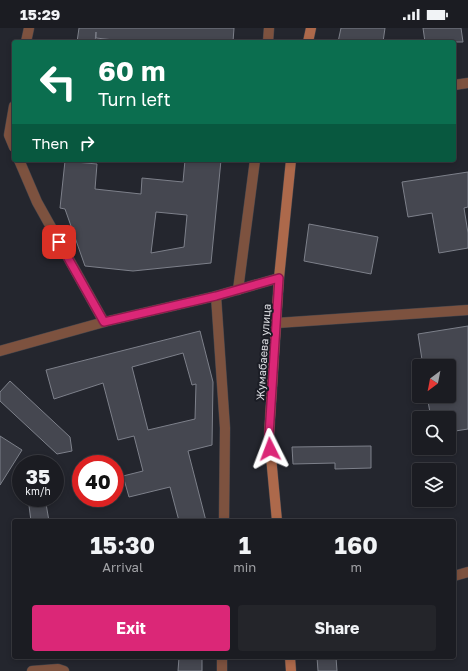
<!DOCTYPE html>
<html lang="en">
<head>
<meta charset="utf-8">
<style>
  :root { --surface:#1b1c22; --page:#24252a; --text:#f1f3f6; --muted:#a0a1a5; --line:#393a40; --accent:#db2777 }
  body { margin:0; font-family:"Golos Text",sans-serif; background:var(--page); color:var(--text); height:100vh; display:flex; flex-direction:column; font-size:15px; white-space:nowrap }
  * { box-sizing:border-box; margin:0 }
  p { font-size:13px; color:var(--muted) }
  .icon { flex:none; width:22px; height:22px; fill:none; stroke:currentColor; stroke-width:2; stroke-linecap:round; stroke-linejoin:round }
  .map { position:relative; flex:1; overflow:hidden }
  .panel { position:absolute; left:12px; top:491px; width:444px; height:140px; display:flex; flex-direction:column; background:var(--surface); border-radius:4px; box-shadow:0 2px 6px #0003,0 0 0 1px var(--line) }
  .panel>* { flex:none }
  .guide { position:absolute; left:12px; top:12px; width:444px; height:122px; border-radius:4px; box-shadow:0 2px 6px #0003,0 0 0 1px var(--line); background:#0b6e4f; color:#fff; overflow:hidden }
  .needle { width:26px; rotate:212deg }
  .tools { position:absolute; left:412px; top:331px; display:grid; gap:8px }
  .tools a { display:grid; place-items:center; width:44px; height:44px; border-radius:4px; background:var(--surface); box-shadow:0 2px 6px #0003,0 0 0 1px var(--line); font-size:20px }
  .speed { position:absolute; left:12px; top:427px; display:flex; gap:8px; font-size:20px; font-weight:700; text-align:center }
  .speed>* { display:grid; place-content:center; width:52px; height:52px; border-radius:50%; background:var(--surface); box-shadow:0 2px 6px #0003,0 0 0 1px var(--line); line-height:1 }
  .speed small { font-size:10px; font-weight:400 }
  .speed .limit { border:6px solid #d22; background:#fff; color:#111 }
  .pin { position:absolute; display:grid; place-items:center; width:34px; height:34px; color:#fff; margin:-17px; border-radius:8px; box-shadow:0 2px 6px #0006 }
  .me { position:absolute; width:44px; margin:-22px; rotate:357deg; stroke-linejoin:round; filter:drop-shadow(0 0 3px #0008) }
  .turn { display:flex; align-items:center; gap:14px; height:84px; padding:0 20px; font-size:18px }
  .turn .icon { width:52px; height:52px; stroke-width:2.5 }
  .turn b { display:block; font-size:28px; line-height:34px }
  .then { display:flex; align-items:center; height:38px; padding:0 20px; background:#0003; gap:8px; font-size:15px }
  .eta { display:flex; justify-content:space-evenly; align-items:center; height:68px; text-align:center }
  .eta b { font-size:24px; font-weight:700; line-height:28px }
  .action { display:flex; gap:8px; margin-top:auto; padding:8px 20px }
  .action a { flex:1; height:46px; border-radius:4px; background:var(--accent); color:#fff; font-size:16px; font-weight:700; line-height:46px; text-align:center }
  .action a+a { background:var(--page); color:var(--text) }
  .status { display:flex; justify-content:space-between; align-items:center; height:28px; padding:0 20px; background:var(--surface); direction:ltr }
  .status svg { height:11px; fill:currentColor }
  .map>svg:first-child { display:block }
  .building { fill:#454750; stroke:#7d808a; fill-rule:evenodd }
  .lines { fill:none; stroke-linecap:round; stroke-linejoin:round }
  .street-casing { stroke:#41434b; stroke-width:11 }
  .secondary-casing { stroke:#41434b; stroke-width:11 }
  .street { stroke:#7d523f; stroke-width:10 }
  .secondary { stroke:#ad694b; stroke-width:10 }
  .route-casing { stroke:#8e194d; stroke-width:10 }
  .route { stroke:#db2777; stroke-width:7 }
  .labels { text-anchor:middle; dominant-baseline:central; stroke-width:4; stroke-linejoin:round; paint-order:stroke }
  .street-label { font-size:11px; fill:#dbdce1; stroke:#1b1d25 }
</style>
</head>
<body>
<div class="status"><b>15:29</b><svg viewBox="0 0 49 12"><path d="M0 12V9h3v3zM5 12V6h3v6zM10 12V3h3v9zM15 12V0h3v12zM26 1h20v11H26zM47 4h2v5h-2z"/></svg></div>
<div class="map">
<svg width="468" height="643" viewBox="0 0 468 643">
  <rect width="100%" height="100%" fill="#24262e"/>
  <!-- building -->
  <g class="building">
    <path d="M79,0H234L233,14H132L96,10V4L95,14H77Z"/>
    <path d="M341,0H385L383,14H338Z"/>
    <path d="M423,0H461L463,14H425Z"/>
    <path d="M185,132H221L211,235L133,243L85,238L65,181L60,180L65,133L97,136L95,161L141,166L142,150L183,154ZM156,184L187,187L184,219L151,225Z"/>
    <path d="M468,144V179L464,180L468,205V220L439,225L432,185L408,189L402,154Z"/>
    <path d="M309,196L378,209L371,246L304,233Z"/>
    <path d="M468,298V401L449,404V390H431L427,368H449V338H423L418,306Z"/>
    <path d="M200,303L213,354L212,417L188,423L206,493H179L170,459L129,469L123,448L143,443L134,408L118,412L103,355L54,371L46,342ZM183,325L192,357L196,356L195,391L148,402L132,339Z"/>
    <path d="M10,353L70,409L72,423L57,426L0,373V364Z"/>
    <path d="M0,408L22,422L0,457Z"/>
    <path d="M371,418V440L335,441V435L293,436L292,419Z"/>
    <path d="M28,470H45L49,493H31Z"/>
    <path d="M179,629H202V643H178Z"/>
    <path d="M317,629H336L337,643H318Z"/>
  </g>
  <g class="lines">
    <defs>
      <g id="street">
        <path d="M26,14L29,0"/>
        <path d="M268,14L269,0"/>
        <path d="M454,57L468,55"/>
        <path d="M14,78L9,107L14,119"/>
        <path d="M19,132L37,174L104,294"/>
        <path d="M238,262L255,132"/>
        <path d="M216,268L225,400L224,493"/>
        <path d="M277,295L468,282"/>
        <path d="M0,323L104,294L216,268L279,250"/>
        <path d="M454,548L468,544"/>
        <path d="M32,643L58,641L64,643"/>
        <path d="M222,643V629"/>
      </g>
      <g id="secondary">
        <path d="M308,14L311,0"/>
        <path d="M277,493L269,407L279,250L291,132"/>
        <path d="M290,629L291,643"/>
      </g>
    </defs>
    <!-- street casing -->
    <use href="#street" class="street-casing"/>
    <!-- secondary casing -->
    <use href="#secondary" class="secondary-casing"/>
    <!-- street -->
    <use href="#street" class="street"/>
    <!-- secondary -->
    <use href="#secondary" class="secondary"/>
  </g>
  <g class="lines">
    <defs>
      <path id="route" d="M59,214L104,294L216,268L279,250L269,407L270,421"/>
    </defs>
    <!-- route casing -->
    <use href="#route" class="route-casing"/>
    <!-- route -->
    <use href="#route" class="route"/>
  </g>
  <g class="labels">
    <!-- street labels -->
    <g class="street-label">
      <text transform="translate(263 324) rotate(-86)">Жумабаева улица</text>
    </g>
  </g>
</svg>
<div class="tools">
<a><svg class="needle" viewBox="-14 -14 28 28"><path d="M0-13l5 13h-10z" fill="#e53935"/><path d="M0 13l5-13h-10z" fill="#a0a1a5"/></svg></a>
<a><svg class="icon" aria-label="search" viewBox="0 0 24 24"><circle cx="10" cy="10" r="6"/><path d="M15 15l6 6"/></svg></a>
<a><svg class="icon" aria-label="layers" viewBox="0 0 24 24"><path d="M12 4l9 5-9 5-9-5zM3 14l9 5 9-5"/></svg></a>
</div>
<div class="speed"><div>35<small>km/h</small></div><div class="limit">40</div></div>
<div class="pin" style="left:59px;top:214px;background:#d93025"><svg class="icon" aria-label="arrive" viewBox="0 0 24 24"><path d="M6 21V4h12l-3 4 3 4H6"/></svg></div>
<svg class="me" style="left:270px;top:421px" viewBox="-20 -20 40 40"><path d="M0-17L14 15 0 8-14 15z" fill="#db2777" stroke="#fff" stroke-width="4"/></svg>
<div class="guide">
<div class="turn"><svg class="icon" aria-label="left" viewBox="0 0 24 24"><path d="M17 20v-9H6M10 6l-5 5 5 5"/></svg><div><b>60 m</b>Turn left</div></div>
<div class="then">Then<svg class="icon" aria-label="right" viewBox="0 0 24 24"><path d="M7 20v-9h11M14 6l5 5-5 5"/></svg></div>
</div>
<section class="panel">
<div class="eta">
<div><b>15:30</b><p>Arrival</p></div>
<div><b>1</b><p>min</p></div>
<div><b>160</b><p>m</p></div>
</div>
<div class="action"><a>Exit</a><a>Share</a></div>
</section>
</div>
</body>
</html>
